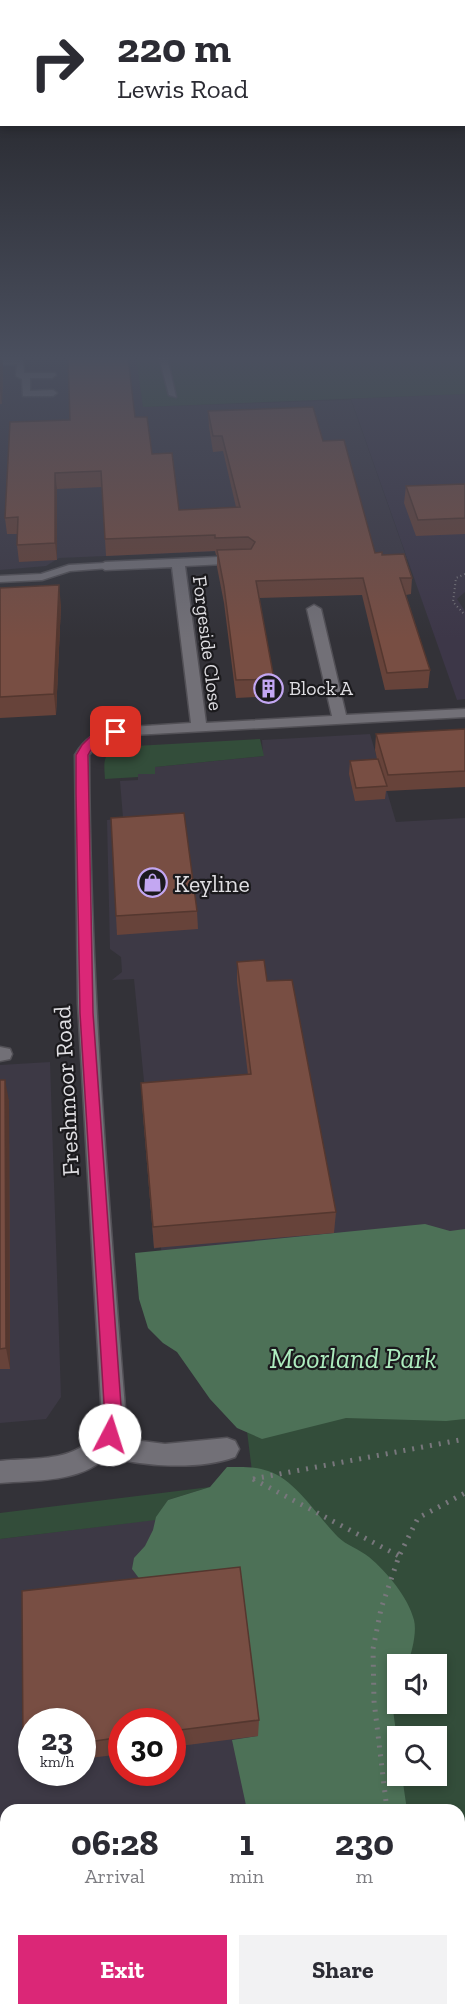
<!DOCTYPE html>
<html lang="en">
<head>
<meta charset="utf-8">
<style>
  :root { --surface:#fff; --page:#f2f2f3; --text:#2b2b33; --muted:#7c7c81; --accent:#db2777 }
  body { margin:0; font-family:"Zilla Slab",serif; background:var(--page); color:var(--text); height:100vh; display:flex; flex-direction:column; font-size:22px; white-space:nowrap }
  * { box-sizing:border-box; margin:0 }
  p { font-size:20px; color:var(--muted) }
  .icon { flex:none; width:33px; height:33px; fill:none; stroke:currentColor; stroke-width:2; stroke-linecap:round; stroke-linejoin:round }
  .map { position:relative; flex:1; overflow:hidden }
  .panel { position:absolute; left:0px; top:1804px; width:465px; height:212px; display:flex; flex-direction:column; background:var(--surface); border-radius:18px 18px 0 0; box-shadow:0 3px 9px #0003 }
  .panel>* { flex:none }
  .hud { position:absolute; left:0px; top:0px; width:465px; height:126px; box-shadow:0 3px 9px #0003; background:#fff; color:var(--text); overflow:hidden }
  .tools { position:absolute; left:387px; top:1654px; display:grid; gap:12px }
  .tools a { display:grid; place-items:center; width:60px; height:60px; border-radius:0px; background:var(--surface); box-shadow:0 3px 9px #0003; font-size:30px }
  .speed { position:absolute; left:18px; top:1708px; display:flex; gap:12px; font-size:30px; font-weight:700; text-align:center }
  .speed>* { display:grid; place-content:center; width:78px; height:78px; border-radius:50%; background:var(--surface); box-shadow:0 3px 9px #0003; line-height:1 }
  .speed small { font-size:15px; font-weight:400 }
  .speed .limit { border:9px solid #d22; background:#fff; color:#111 }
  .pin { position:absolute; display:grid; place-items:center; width:51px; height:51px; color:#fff; margin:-26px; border-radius:12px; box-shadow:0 3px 9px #0006 }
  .me { position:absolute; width:66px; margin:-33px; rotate:5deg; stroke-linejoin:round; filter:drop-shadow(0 0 4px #0008) }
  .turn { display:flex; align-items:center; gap:21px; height:126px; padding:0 18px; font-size:27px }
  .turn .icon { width:78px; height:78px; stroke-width:2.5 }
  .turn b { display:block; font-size:42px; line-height:51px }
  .eta { display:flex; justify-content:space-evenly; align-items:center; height:102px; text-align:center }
  .eta b { font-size:36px; font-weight:700; line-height:42px }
  .action { display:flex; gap:12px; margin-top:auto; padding:12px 18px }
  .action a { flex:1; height:69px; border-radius:0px; background:var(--accent); color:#fff; font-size:24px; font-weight:700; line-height:69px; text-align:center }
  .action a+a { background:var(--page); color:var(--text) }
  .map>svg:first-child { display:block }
  .built { fill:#3d3945; fill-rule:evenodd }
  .education { fill:#3d3748 }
  .green { fill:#334d3a; fill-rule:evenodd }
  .forest { fill:#4d7157 }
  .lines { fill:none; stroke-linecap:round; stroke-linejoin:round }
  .lane-casing { stroke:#525056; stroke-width:3 }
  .street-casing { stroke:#525056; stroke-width:3 }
  .path-far1 { stroke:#78777c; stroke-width:2; stroke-dasharray:1 3; stroke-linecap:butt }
  .path { stroke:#78777c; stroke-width:5; stroke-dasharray:2 7; stroke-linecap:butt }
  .lane { fill:#727077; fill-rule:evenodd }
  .street { fill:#727077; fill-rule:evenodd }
  .wall { fill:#67433a }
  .shaded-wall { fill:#54372f }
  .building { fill:#784e43; stroke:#54372f; stroke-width:1.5 }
  .route { fill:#db2777; stroke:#8e194d; stroke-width:1.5 }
  .labels { text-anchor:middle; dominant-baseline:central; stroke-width:4.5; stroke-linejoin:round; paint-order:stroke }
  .far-street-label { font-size:20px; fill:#dfdee2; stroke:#1b1a1d }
  .far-poi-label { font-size:20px; fill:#dfdee2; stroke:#1b1a1d; text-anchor:start }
  .poi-label { font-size:24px; fill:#dfdee2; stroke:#1b1a1d; text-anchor:start }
  .street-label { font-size:24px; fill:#dfdee2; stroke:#1b1a1d }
  .near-park-label { font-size:28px; font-style:italic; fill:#adecbe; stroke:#1b1a1d }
</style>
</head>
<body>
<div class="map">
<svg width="465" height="2015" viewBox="0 0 465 2015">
  <rect width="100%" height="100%" fill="#333238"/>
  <!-- built -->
  <g class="built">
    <path d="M0,357H137L143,407L351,400L407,559L247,566L245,550L59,558L46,566L0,570Z"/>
    <path d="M370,734L396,822L465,818V1233L162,1264L161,1247L154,1249L142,1103L146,1102L134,979L112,980L122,972L121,957L110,949L107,820L123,818L120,781L138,780V774L155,767L263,756L262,740Z"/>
    <path d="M50,1062L61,1397L46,1419L0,1423V1065Z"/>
    <path d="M256,1507L294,1810H6V2010H292L293,2015H0V1539ZM32,1722H82V1773H32ZM122,1722H172V1773H122Z"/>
  </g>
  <!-- education -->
  <path class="education" d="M465,394V592L457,599L465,611V699L457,700L351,399Z"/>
  <!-- green -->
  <g class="green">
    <path d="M136,357H465V394L143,407Z"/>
    <path d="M260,739L264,756L155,767V774H138V777L105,779C104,763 102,755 117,747Z"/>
    <path d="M465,1233V2015H319V2010H459V1810H294L245,1415ZM398,1665H436V1704H398ZM398,1737H436V1776H398Z"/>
    <path d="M210,1487L168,1500L156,1520L0,1539V1513Z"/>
  </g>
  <!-- forest -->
  <g class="forest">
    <path d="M425,1224L450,1231L465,1229V1419L446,1421L346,1418L262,1439L237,1428L210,1399L177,1352L163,1343L148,1328L139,1299L135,1253Z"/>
    <path d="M227,1467C240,1467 255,1466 268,1471C295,1479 318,1517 338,1537C346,1545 359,1549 369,1557C387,1572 408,1597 414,1620C417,1632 412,1653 407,1665H398L397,1688L392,1702L397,1740L398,1776H402L407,1810H247L232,1740L258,1736L132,1569L134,1558L145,1546L153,1530L156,1517L168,1500L210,1487Z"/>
    <path d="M292,2010H405L406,2015H292Z"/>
  </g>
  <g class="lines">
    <defs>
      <g id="lane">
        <path d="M159,357H167L176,397L169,395Z"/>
        <path d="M0,359H23L24,373H55L56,375L52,378H30V391L53,390L57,393L53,396H23L22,379L16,376L17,364L0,365Z"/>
        <path d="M105,563L109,564V568L70,571L42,580L0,582V576L41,574L69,565Z"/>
      </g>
      <g id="street">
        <path d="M241,556L245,557L247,560L245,563L185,566L206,723L332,716L307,609L314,605L321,609L346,715L465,709V717L115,736C104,740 96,745 89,755C90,977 108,1198 126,1420L118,1438L165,1444L227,1438L235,1441L239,1449L235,1457C201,1470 142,1467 107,1456C81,1483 35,1480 0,1483V1461C38,1457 87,1464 102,1420L78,1004L75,755C85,738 96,732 115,728L191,723L172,567L105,570L99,566L105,562Z"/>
        <path d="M0,1047L10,1049L12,1054L10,1059L0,1061Z"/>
      </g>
    </defs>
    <!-- lane casing -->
    <use href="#lane" class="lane-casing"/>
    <!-- street casing -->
    <use href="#street" class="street-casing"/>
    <!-- path-far1 -->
    <path class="path-far1" d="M465,574L456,578L453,602L465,615"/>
    <!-- path -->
    <g class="path">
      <path d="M253,1479L465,1439"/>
      <path d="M253,1479L399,1556"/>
      <path d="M387,1810L374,1701L373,1649L381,1609L399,1556L418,1518L465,1493"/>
      <path d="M416,2010V2015"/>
    </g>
    <!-- lane -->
    <use href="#lane" class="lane"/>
    <!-- street -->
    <use href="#street" class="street"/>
  </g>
  <!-- wall -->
  <g class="wall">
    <path d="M0,357H2L3,367L2,404H0Z"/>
    <path d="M208,411L323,441L375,553L382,555L412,578L411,594L406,595L430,670L428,688L385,690L362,595L259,598L274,679L273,696L236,698L224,603L217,567V555H216L215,551L106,556L102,487L57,489V560L19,562L17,545V534H7L5,518L70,420L135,417L179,510L236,507L223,451L213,452L209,427Z"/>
    <path d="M465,484V534L416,536L404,503L406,486Z"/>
    <path d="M0,588L61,605L56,715L0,718Z"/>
    <path d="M465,729V787L386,791L385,799L355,801L349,774L350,761L377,759L375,750L376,734Z"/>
    <path d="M197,911L198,929L117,935L116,916Z"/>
    <path d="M237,962L267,981L336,1212L334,1233L154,1248L142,1103L248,1075L237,982Z"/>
    <path d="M0,1080L9,1101L10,1369H0Z"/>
    <path d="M240,1567L259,1720L258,1736L172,1747V1722H122V1754L82,1759V1722H32V1766H28L23,1750L22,1591Z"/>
  </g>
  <!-- shaded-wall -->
  <g class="shaded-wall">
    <path d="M0,357H4H2L3,367L2,404L0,389Z"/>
    <path d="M55,473L57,489V560L55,543Z"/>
    <path d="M59,585L61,605L56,715L54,694Z"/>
    <path d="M5,1080L9,1101L10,1369L6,1348Z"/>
  </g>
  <!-- building -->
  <g class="building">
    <path d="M0,357H1L0,389Z"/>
    <path d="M68,357H128L135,417H147L152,454L172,453L179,510L240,507L222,436H213L208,411L313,407L323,441L344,440L375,553L382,552V555L404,554L412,578H400L430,670L387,673L363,578L256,581L274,679L236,680L224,586L217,550L251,549L255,542L248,537L215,538V535L105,539L101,471L55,473V543L17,545L18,517L5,518L10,422L70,420Z"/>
    <path d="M465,484V518L418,520L406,486Z"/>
    <path d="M59,585L54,694L0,697V588Z"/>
    <path d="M465,729V771L388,775L376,734Z"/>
    <path d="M378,759L387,786L356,788L350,761Z"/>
    <path d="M184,813L197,911L116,916L111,818Z"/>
    <path d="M264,960L267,981L292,980L336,1212L153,1227L141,1083L251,1074L237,962Z"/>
    <path d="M0,1080H5L6,1348L0,1349Z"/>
    <path d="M240,1567L259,1720L172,1731V1722H122V1737L82,1743V1722H32V1749L23,1750L22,1591Z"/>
  </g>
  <!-- sky -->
  <linearGradient id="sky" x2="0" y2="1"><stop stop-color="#1c1c1f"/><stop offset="0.56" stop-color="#4a4f5e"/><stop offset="1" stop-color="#4a4f5e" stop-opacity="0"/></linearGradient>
  <rect width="465" height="639" fill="url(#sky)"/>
  <!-- route -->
  <path class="route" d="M116,729L121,732L119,734C105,739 95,741 88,755L93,1013L122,1420L116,1440L110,1443L104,1440L101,1435L105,1420L80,1013L76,793V755L82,745L92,735Z"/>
  <!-- icons -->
  <defs>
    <symbol id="building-ring" viewBox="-11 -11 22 22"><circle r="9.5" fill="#1b1a1d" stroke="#c3a7f2" stroke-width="1.5"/><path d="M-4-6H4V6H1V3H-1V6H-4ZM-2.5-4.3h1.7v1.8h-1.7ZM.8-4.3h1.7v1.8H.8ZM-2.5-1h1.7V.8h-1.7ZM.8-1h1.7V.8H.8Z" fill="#c3a7f2"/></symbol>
    <symbol id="shop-ring" viewBox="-11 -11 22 22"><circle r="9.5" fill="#1b1a1d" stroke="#c3a7f2" stroke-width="1.5"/><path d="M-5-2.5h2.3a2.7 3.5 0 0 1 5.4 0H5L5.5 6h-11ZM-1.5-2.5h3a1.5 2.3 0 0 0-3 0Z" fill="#c3a7f2"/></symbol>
  </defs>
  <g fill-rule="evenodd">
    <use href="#building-ring" x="252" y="672" width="33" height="33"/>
    <use href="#shop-ring" x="136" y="866" width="33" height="33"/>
  </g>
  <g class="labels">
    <!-- far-street labels -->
    <g class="far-street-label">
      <text transform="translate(208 643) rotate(83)">Forgeside Close</text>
    </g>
    <!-- far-poi labels -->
    <g class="far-poi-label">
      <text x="289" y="688">Block A</text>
    </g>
    <!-- poi labels -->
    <g class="poi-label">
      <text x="174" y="883">Keyline</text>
    </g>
    <!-- street labels -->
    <g class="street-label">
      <text transform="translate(66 1091) rotate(-93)">Freshmoor Road</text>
    </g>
    <!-- near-park labels -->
    <g class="near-park-label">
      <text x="353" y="1358">Moorland Park</text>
    </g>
  </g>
</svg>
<div class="tools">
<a><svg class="icon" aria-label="sound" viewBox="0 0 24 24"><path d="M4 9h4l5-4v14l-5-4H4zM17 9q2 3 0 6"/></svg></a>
<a><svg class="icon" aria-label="search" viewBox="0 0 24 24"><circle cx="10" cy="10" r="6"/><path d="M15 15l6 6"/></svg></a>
</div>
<div class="speed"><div>23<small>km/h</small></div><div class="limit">30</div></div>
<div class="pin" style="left:116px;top:732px;background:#d93025"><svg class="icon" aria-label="arrive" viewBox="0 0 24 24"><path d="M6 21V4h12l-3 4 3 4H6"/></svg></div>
<svg class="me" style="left:110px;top:1435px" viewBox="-20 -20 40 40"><circle r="19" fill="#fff"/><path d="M0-13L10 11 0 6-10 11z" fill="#db2777"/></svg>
<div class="hud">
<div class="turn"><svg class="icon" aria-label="right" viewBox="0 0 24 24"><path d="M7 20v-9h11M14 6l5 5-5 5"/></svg><div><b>220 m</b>Lewis Road</div></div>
</div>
<section class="panel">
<div class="eta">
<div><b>06:28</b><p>Arrival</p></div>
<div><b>1</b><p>min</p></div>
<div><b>230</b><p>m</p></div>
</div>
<div class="action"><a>Exit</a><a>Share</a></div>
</section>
</div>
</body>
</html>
